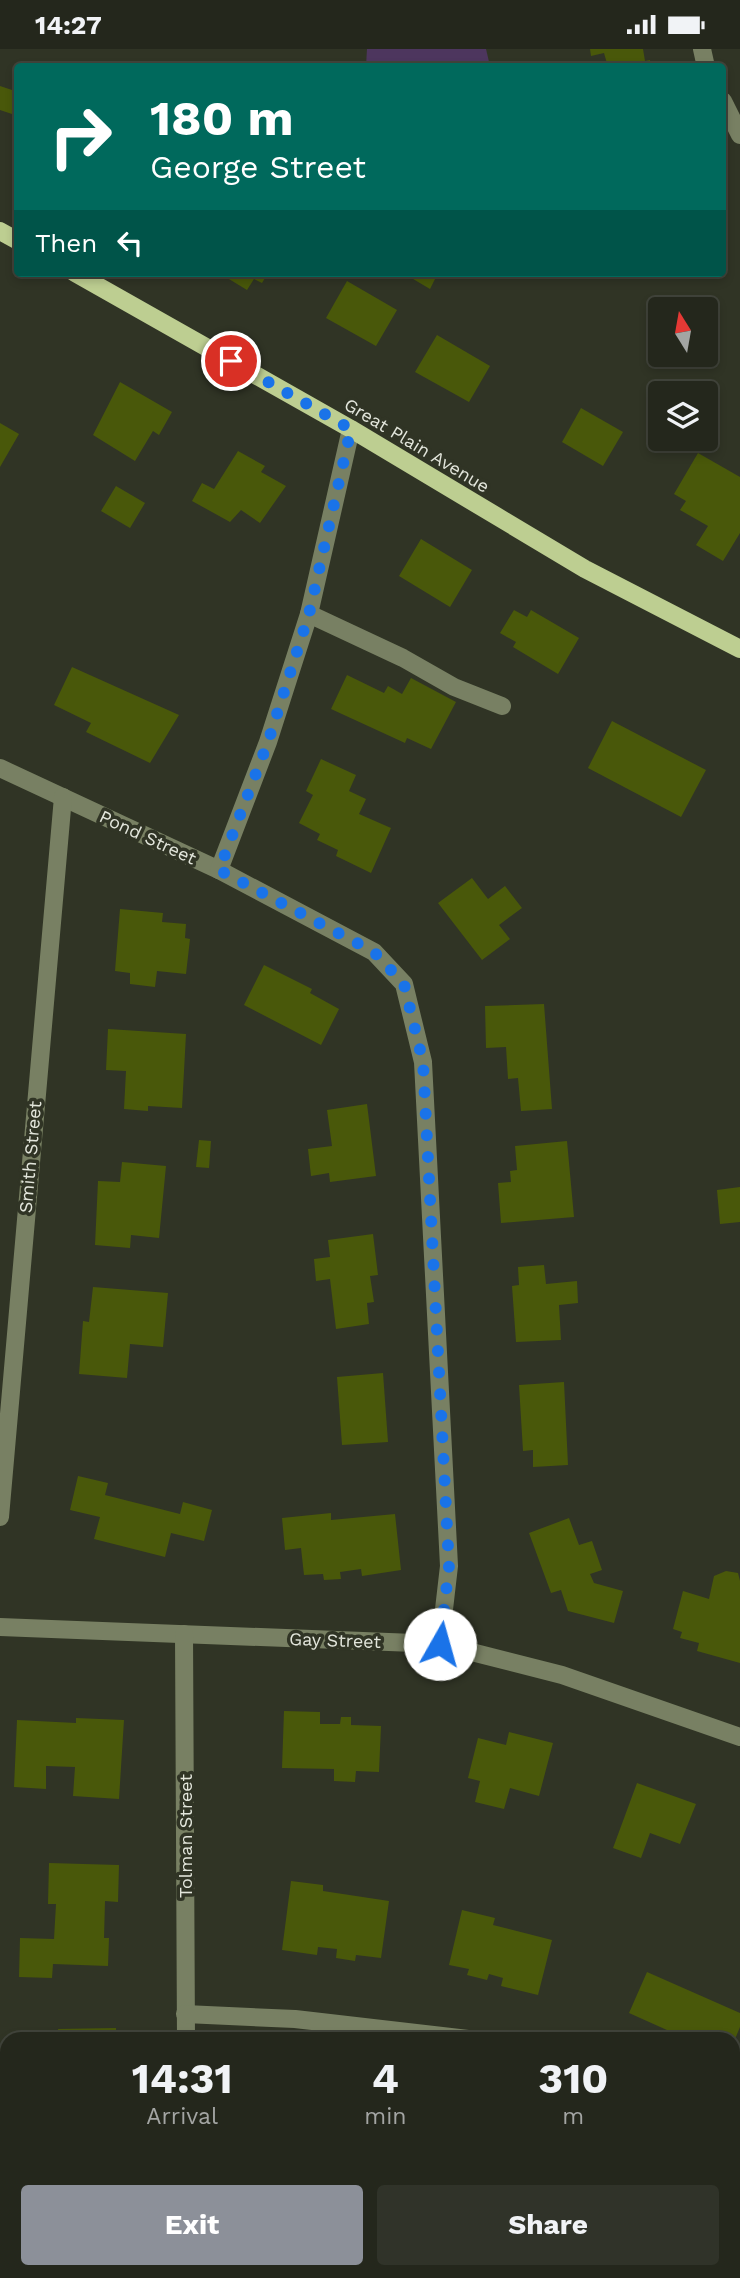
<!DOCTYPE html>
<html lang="en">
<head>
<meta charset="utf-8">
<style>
  :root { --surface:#24271c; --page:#303329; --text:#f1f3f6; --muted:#a3a5a3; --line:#41443b; --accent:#8c9099 }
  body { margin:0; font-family:"Work Sans",sans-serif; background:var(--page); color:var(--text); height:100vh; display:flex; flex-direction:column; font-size:26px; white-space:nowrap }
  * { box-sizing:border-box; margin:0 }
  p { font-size:23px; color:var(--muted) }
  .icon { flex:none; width:38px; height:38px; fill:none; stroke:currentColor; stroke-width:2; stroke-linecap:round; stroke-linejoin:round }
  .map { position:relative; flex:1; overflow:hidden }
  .drawer { position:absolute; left:0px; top:1983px; width:740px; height:247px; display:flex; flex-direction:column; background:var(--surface); border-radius:21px 21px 0 0; box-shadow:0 4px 10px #0003,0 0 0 2px var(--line) }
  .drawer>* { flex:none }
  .banner { position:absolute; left:14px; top:14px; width:712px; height:214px; border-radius:7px; box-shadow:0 4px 10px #0003,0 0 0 2px var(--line); background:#00695c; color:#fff; overflow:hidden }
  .needle { width:46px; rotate:349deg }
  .buttons { position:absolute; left:648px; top:248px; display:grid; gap:14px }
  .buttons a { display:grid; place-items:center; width:70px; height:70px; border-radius:7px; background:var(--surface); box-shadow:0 4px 10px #0003,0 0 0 2px var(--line); font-size:35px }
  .pin { position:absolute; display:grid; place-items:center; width:60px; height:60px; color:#fff; margin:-30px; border:4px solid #fff; border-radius:50%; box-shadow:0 2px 7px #0007 }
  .me { position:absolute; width:77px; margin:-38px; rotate:7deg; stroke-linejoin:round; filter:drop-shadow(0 0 5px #0008) }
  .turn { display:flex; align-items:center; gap:24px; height:147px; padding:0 21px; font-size:32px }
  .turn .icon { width:91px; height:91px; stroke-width:2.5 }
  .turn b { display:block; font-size:49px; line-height:60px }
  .then { display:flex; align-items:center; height:66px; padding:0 21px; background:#0003; gap:14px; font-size:26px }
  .eta { display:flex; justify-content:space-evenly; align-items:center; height:119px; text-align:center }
  .eta b { font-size:42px; font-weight:700; line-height:49px }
  .button { display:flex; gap:14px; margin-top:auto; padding:14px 21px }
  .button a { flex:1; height:80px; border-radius:7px; background:var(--accent); color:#fff; font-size:28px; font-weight:700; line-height:80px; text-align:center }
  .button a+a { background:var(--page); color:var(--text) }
  .status { display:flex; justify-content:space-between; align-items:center; height:49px; padding:0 35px; background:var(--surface); direction:ltr }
  .status svg { height:19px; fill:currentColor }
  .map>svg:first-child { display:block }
  .green { fill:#4d365e }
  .building { fill:#49580a }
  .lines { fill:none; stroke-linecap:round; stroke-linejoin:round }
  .minor { stroke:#788063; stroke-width:18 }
  .major { stroke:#bdce91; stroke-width:18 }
  .route { stroke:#1a73e8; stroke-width:12; stroke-dasharray:0 21.6 }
  .labels { text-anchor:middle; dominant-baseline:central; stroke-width:7; stroke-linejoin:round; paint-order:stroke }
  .street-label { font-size:18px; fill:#e3e6dc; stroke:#303425 }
</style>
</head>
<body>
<div class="status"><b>14:27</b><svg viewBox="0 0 49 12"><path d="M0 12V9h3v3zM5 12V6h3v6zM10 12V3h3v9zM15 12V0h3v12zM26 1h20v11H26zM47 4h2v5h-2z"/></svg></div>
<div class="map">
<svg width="740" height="2229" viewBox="0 0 740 2229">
  <rect width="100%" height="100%" fill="#303425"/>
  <!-- green -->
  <path class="green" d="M367,0H486L490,17H366Z"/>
  <!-- building -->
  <g class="building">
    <path d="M590,0H643L645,12L650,11L651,18H608L604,4L591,7Z"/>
    <path d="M0,37L18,43V67L0,61Z"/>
    <path d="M219,224H268L262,234L254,230L247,241Z"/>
    <path d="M403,224H438L430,240Z"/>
    <path d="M347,232L397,261L376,297L326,269Z"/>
    <path d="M437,286L490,317L469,353L415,323Z"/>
    <path d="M120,333L172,363L159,386L153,382L135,412L93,386Z"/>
    <path d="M581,359L623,383L603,417L562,393Z"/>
    <path d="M0,374L19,385L0,418Z"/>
    <path d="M238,402L265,417L261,423L286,437L260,474L241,461L230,473L192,452L202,434L214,440Z"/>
    <path d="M698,404L740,428V484L723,512L696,496L708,477L680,461L686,452L674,445Z"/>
    <path d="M116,437L145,454L130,479L101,462Z"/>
    <path d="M421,490L472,521L450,558L399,527Z"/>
    <path d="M514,561L527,568L531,561L579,589L558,625L513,598L516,593L500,584Z"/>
    <path d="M72,618L179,666L150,714L86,683L91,674L54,656Z"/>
    <path d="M347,626L384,644L388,637L402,645L411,629L456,653L431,700L407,689L405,694L331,660Z"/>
    <path d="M612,672L706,721L681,768L588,719Z"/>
    <path d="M321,710L356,726L349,742L366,750L359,765L391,779L371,824L336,807L338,801L317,791L320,785L299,774L313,746L306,742Z"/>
    <path d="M472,829L488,850L505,837L522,859L499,876L510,890L482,911L438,854Z"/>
    <path d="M120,860L163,864L162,873L186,875L185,889L190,890L186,925L157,922L155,938L130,935V924L115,922Z"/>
    <path d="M264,916L312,940L310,944L339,960L321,996L244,956Z"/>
    <path d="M544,955L552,1060L521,1062L518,1029L508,1030L506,998L486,999L485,957Z"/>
    <path d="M108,980L186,985L182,1059L148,1057V1062L124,1060L126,1022L106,1021Z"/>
    <path d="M367,1055L376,1127L330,1133L329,1124L311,1127L308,1100L332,1097L327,1061Z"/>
    <path d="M199,1091L211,1092L209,1119L196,1118Z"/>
    <path d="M567,1092L574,1168L501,1174L498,1134L511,1133L510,1122L517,1121L515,1097Z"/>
    <path d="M122,1113L166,1117L159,1189L131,1186L130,1199L95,1196L98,1132L120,1133Z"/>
    <path d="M740,1138V1173L720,1175L717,1141Z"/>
    <path d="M373,1185L378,1226L370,1227L374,1253L367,1254L369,1275L336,1280L330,1230L316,1232L314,1210L330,1208L328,1191Z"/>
    <path d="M544,1216L546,1235L577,1232L578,1254L559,1256L561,1291L516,1293L512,1237L519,1236L518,1218Z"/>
    <path d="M93,1238L168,1244L163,1298L130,1295L127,1329L79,1325L83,1272L89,1273Z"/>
    <path d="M383,1324L388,1393L342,1396L337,1328Z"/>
    <path d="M564,1333L568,1416L533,1418V1401L523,1402L519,1336Z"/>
    <path d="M78,1427L108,1434L105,1446L180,1465L183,1453L212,1461L204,1492L171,1484L165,1508L94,1490L100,1468L70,1461Z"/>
    <path d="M331,1464V1471L395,1465L401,1521L362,1527L361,1520L340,1523L341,1530L324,1531L323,1525L304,1526L301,1499L285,1501L282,1469Z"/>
    <path d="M569,1469L579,1496L592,1492L602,1521L590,1525L594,1534L623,1542L614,1574L568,1562L561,1541L551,1544L529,1484Z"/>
    <path d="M726,1522L738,1524L740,1532V1614L697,1602L699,1594L680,1589L682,1583L673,1580L683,1542L709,1550L714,1527Z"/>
    <path d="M284,1662L320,1663V1675H340L341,1668H351V1676L381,1677L379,1723L356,1722L355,1733L334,1732V1720L282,1719Z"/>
    <path d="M76,1669L124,1671L119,1750L73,1747L75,1718L46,1717V1740L14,1738L17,1671L76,1674Z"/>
    <path d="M509,1683L553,1694L539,1747L510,1739L504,1760L475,1753L480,1732L468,1729L478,1689L506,1696Z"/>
    <path d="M637,1734L696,1755L680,1795L650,1784L641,1809L613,1799Z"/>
    <path d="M49,1814L119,1816L118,1853L105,1852L104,1889H109L108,1917L53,1915L52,1929L19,1928L20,1889L54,1890L56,1855H48Z"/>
    <path d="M291,1832L323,1836V1842L389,1852L381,1909L356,1906L355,1912L336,1909L337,1900L318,1898L317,1906L282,1901Z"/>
    <path d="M462,1861L495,1869L493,1876L552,1891L538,1946L501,1937L503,1929L489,1925L487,1931L467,1926L469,1920L449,1916Z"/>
    <path d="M647,1923L740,1964V1978L735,1990L717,1986L716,1990H687L629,1964Z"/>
    <path d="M116,1979V1990H59L58,1980Z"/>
    <path d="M0,2166L7,2167V2206H0Z"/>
    <path d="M733,2195L740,2198V2229H717L703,2222H733Z"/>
    <path d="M50,2222H109V2229L49,2227Z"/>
  </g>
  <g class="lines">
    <!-- minor -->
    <g class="minor">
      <path d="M702,0L706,18"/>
      <path d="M723,52L740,86"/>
      <path d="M309,565L403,609L454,638L502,657"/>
      <path d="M0,719L219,821L374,903L404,935L423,1013L449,1517L440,1595"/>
      <path d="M219,821L268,693L309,565L351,380"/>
      <path d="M0,1468L63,748"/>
      <path d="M0,1578L440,1595L562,1626L740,1688"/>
      <path d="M184,1585L186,1990"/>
      <path d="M185,1965L295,1970L468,1990"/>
      <path d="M733,2094L740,2098"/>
      <path d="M190,2222V2229"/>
    </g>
    <!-- major -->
    <g class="major">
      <path d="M0,182L18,192"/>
      <path d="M75,224L351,380L585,520L740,600"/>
    </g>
  </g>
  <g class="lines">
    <!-- route -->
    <path class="route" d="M231,312L351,380L309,565L268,693L219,821L374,903L404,935L423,1013L449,1517L440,1595"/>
  </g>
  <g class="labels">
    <!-- street labels -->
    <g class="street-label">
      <text transform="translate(417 396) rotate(31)">Great Plain Avenue</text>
      <text transform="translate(148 788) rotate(25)">Pond Street</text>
      <text transform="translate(30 1108) rotate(-85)">Smith Street</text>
      <text transform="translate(335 1591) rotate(2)">Gay Street</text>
      <text transform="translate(185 1787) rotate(-90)">Tolman Street</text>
    </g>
  </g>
</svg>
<div class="buttons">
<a><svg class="needle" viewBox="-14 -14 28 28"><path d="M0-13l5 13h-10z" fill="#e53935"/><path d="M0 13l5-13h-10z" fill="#a3a5a3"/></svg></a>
<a><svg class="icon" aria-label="layers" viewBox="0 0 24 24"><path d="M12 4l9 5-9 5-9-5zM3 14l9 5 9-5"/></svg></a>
</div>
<div class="pin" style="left:231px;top:312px;background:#d93025"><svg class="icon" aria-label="arrive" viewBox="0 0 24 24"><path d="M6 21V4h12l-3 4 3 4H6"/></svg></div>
<svg class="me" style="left:440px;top:1595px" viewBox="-20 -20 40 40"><circle r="19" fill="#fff"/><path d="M0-13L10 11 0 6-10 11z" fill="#1a73e8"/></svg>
<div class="banner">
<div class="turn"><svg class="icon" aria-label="right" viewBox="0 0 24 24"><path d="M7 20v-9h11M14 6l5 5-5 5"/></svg><div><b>180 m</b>George Street</div></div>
<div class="then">Then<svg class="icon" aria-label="left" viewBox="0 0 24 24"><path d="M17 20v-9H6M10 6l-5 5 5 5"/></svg></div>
</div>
<section class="drawer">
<div class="eta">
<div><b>14:31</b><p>Arrival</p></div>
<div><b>4</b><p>min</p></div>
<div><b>310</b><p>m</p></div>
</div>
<div class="button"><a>Exit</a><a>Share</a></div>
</section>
</div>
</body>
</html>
